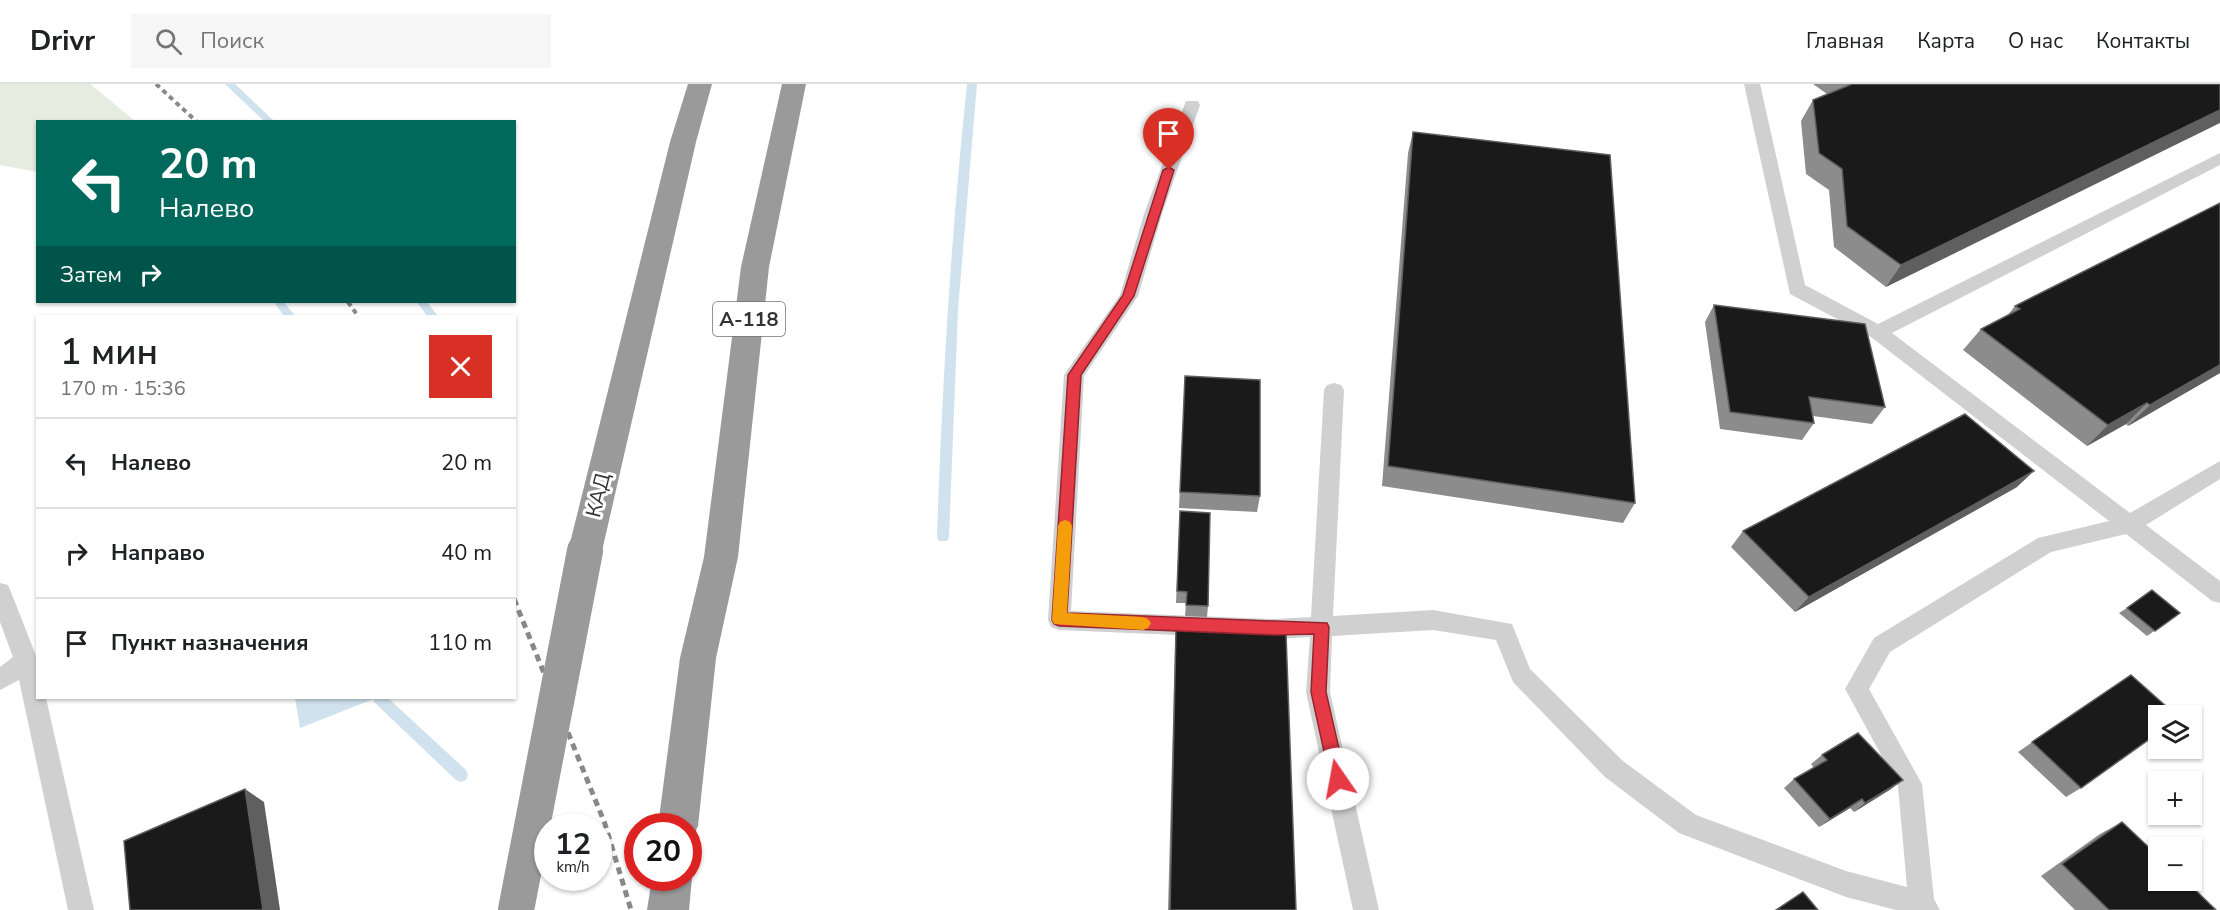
<!DOCTYPE html>
<html lang="ru">
<head>
<meta charset="utf-8">
<style>
  :root { --surface:#fff; --page:#f6f6f6; --text:#202124; --muted:#757577; --line:#e0e0e0 }
  body { margin:0; font-family:"Nunito Sans",sans-serif; background:var(--page); color:var(--text); height:100vh; display:flex; flex-direction:column; font-size:22px; white-space:nowrap }
  * { box-sizing:border-box; margin:0 }
  p { font-size:20px; color:var(--muted) }
  .icon { flex:none; width:33px; height:33px; fill:none; stroke:currentColor; stroke-width:2; stroke-linecap:round; stroke-linejoin:round }
  .map { position:relative; flex:1; overflow:hidden }
  .drawer { position:absolute; left:36px; top:231px; width:480px; height:384px; display:flex; flex-direction:column; background:var(--surface); border-radius:0px; box-shadow:0 2px 4px #0004 }
  .drawer>* { flex:none }
  .top-card { position:absolute; left:36px; top:36px; width:480px; height:183px; border-radius:0px; box-shadow:0 2px 4px #0004; background:#00695c; color:#fff; overflow:hidden }
  .buttons { position:absolute; left:2148px; top:621px; display:grid; gap:12px }
  .buttons a { display:grid; place-items:center; width:54px; height:54px; border-radius:0px; background:var(--surface); box-shadow:0 2px 4px #0004; font-size:30px }
  .speed { position:absolute; left:534px; top:729px; display:flex; gap:12px; font-size:30px; font-weight:700; text-align:center }
  .speed>* { display:grid; place-content:center; width:78px; height:78px; border-radius:50%; background:var(--surface); box-shadow:0 2px 4px #0004; line-height:1 }
  .speed small { font-size:15px; font-weight:400 }
  .speed .limit { border:9px solid #d22; background:#fff; color:#111 }
  .pin { position:absolute; display:grid; place-items:center; width:51px; height:51px; color:#fff; margin:-62px -26px; border-radius:50% 50% 50% 0; rotate:-45deg; box-shadow:0 0 6px #0007 }
  .pin .icon { rotate:45deg }
  .me { position:absolute; width:66px; margin:-33px; rotate:348deg; stroke-linejoin:round; filter:drop-shadow(0 0 4px #0008) }
  .turn { display:flex; align-items:center; gap:21px; height:126px; padding:0 24px; font-size:27px }
  .turn .icon { width:78px; height:78px; stroke-width:2.5 }
  .turn b { display:block; font-size:42px; line-height:51px }
  .then { display:flex; align-items:center; height:57px; padding:0 24px; background:#0003; gap:12px; font-size:22px }
  .round { display:grid; place-items:center; flex:none; width:63px; height:63px; border-radius:0px; background:var(--page) }
  .head { display:flex; align-items:center; justify-content:space-between; height:102px; padding:0 24px }
  h1 { font-size:36px; font-weight:600; line-height:45px }
  ul { padding:0; list-style:none }
  li { display:flex; align-items:center; gap:18px; height:90px; padding:0 24px; border-top:2px solid var(--line) }
  li div { flex:1 }
  li b { display:block; font-size:22px }
  li em { font-style:normal }
  header { display:flex; align-items:center; gap:36px; box-sizing:border-box; height:84px; padding:0 30px; background:var(--surface); border-bottom:2px solid var(--line) }
  header strong { font-size:28px }
  nav { display:flex; gap:33px; margin-inline-start:auto; font-size:21px }
  .search { width:420px; height:54px; background:var(--page); display:flex; align-items:center; gap:15px; box-sizing:border-box; padding:0 21px; border-radius:0px; color:var(--muted); font-size:22px }
  .map>svg:first-child { display:block }
  .green { fill:#e6ecdf }
  .water { fill:#cfe2ee }
  .lines { fill:none; stroke-linecap:round; stroke-linejoin:round }
  .stream { fill:#cfe2ee; fill-rule:evenodd }
  .lane { fill:#d0d0d0; fill-rule:evenodd }
  .highway { fill:#9a9a9a; fill-rule:evenodd }
  .rail-far1 { stroke:#888; stroke-width:4; stroke-dasharray:5 4; stroke-linecap:butt }
  .rail { stroke:#888; stroke-width:5; stroke-dasharray:7 5; stroke-linecap:butt }
  .highway-bridge { stroke:#9a9a9a; stroke-width:36 }
  .wall { fill:#8c8c8c }
  .shaded-wall { fill:#5f5f5f }
  .building { fill:#1a1a1a; stroke:#5f5f5f; stroke-width:1.5 }
  .route { fill:#e63946; stroke:#96252e; stroke-width:1.5 }
  .slow { fill:#f59e0b }
  .labels { text-anchor:middle; dominant-baseline:central; stroke-width:6; stroke-linejoin:round; paint-order:stroke }
  .shield { fill:#fff; stroke:#707070; stroke-width:1.5 }
  .shield-label { font-size:20px; font-weight:bold; fill:#333 }
  .street-label { font-size:21px; fill:#333; stroke:#fff }
</style>
</head>
<body>
<header>
<strong>Drivr</strong>
<div class="search"><svg class="icon" aria-label="search" viewBox="0 0 24 24"><circle cx="10" cy="10" r="6"/><path d="M15 15l6 6"/></svg>Поиск</div>
<nav><a>Главная</a><a>Карта</a><a>О нас</a><a>Контакты</a></nav>
</header>
<div class="map">
<svg width="2220" height="826" viewBox="0 0 2220 826">
  <rect width="100%" height="100%" fill="#fff"/>
  <!-- green -->
  <path class="green" d="M0,0H90L135,37L38,38L37,88L0,81Z"/>
  <!-- water -->
  <path class="water" d="M295,614H376L300,644Z"/>
  <g class="lines">
    <!-- stream -->
    <g class="stream">
      <path d="M225,0H235L275,38H265Z"/>
      <path d="M967,0H977L958,226L949,453L947,457H939L937,453C942,302 951,151 967,0Z"/>
      <path d="M274,218H284L295,232H284Z"/>
      <path d="M417,218H427L438,232H427Z"/>
      <path d="M373,614H388L466,686L468,691L466,696L461,698L456,696L374,618Z"/>
    </g>
    <!-- lane -->
    <g class="lane">
      <path d="M1744,0H1760L1805,201L1878,240L2220,69V81L1892,249L2130,429L2220,377V395L2146,441L2220,497V519L2212,517L2126,450L2051,468L1890,568L1869,605L1922,700L1934,815L1940,826H1896L1846,813L1679,749L1605,693L1513,598L1496,556L1433,546L1332,552L1330,608L1379,826H1353L1306,608L1310,553L1275,555L1059,546L1051,543L1048,536L1064,291L1120,211L1144,130L1186,17H1198L1200,21L1162,130L1138,212L1084,292L1071,527L1275,535L1311,533L1324,306L1327,301L1334,299L1341,301L1344,306L1333,532L1433,526L1512,540L1530,585L1623,677L1696,731L1846,787L1907,803L1898,702L1849,612L1845,605L1849,598L1874,554L2038,454L2109,437L1871,253L1790,210Z"/>
      <path d="M0,499L8,501L11,508L38,577V614H46L94,826H68L19,596L0,606V583L13,573L0,538Z"/>
    </g>
    <!-- highway -->
    <g class="highway">
      <path d="M688,0H712L696,58L602,467L597,477L585,481L573,477L568,467L670,58Z"/>
      <path d="M782,0H806L769,183L738,473L716,574L698,742L692,755L688,757V742H658L680,574L704,473L741,183Z"/>
      <path d="M688,785L692,794L689,826H647L652,794H688Z"/>
    </g>
    <!-- rail-far1 -->
    <g class="rail-far1">
      <path d="M156,0L197,38"/>
      <path d="M348,218L358,232"/>
    </g>
    <!-- rail -->
    <path class="rail" d="M514,515L605,740L631,826"/>
    <!-- highway-bridge -->
    <path class="highway-bridge" d="M516,826L585,467"/>
  </g>
  <!-- wall -->
  <g class="wall">
    <path d="M1813,0H2220L1886,203L1834,163L1829,106L1806,90L1801,37L1813,16L1827,10Z"/>
    <path d="M1413,48L1635,419L1623,439L1382,402L1408,69Z"/>
    <path d="M1714,221L1885,323L1872,340L1813,332L1814,339L1802,356L1720,345L1705,238Z"/>
    <path d="M2015,222L2220,289L2128,342L2126,340L2087,362L1963,266L1981,245L2008,231Z"/>
    <path d="M1185,292L1260,412L1257,428L1179,424Z"/>
    <path d="M2017,403L1795,528L1731,463L1743,447Z"/>
    <path d="M1180,427L1208,522L1207,533L1185,532L1186,519H1176Z"/>
    <path d="M2127,524L2180,529L2147,552L2119,529Z"/>
    <path d="M1176,545L1296,826H1168L1175,563Z"/>
    <path d="M2131,591L2081,704L2066,713L2018,668Z"/>
    <path d="M1822,671L1891,705L1854,728L1850,724L1819,743L1784,704L1794,695L1814,684L1811,680Z"/>
    <path d="M2122,738L2216,826H2075L2041,792L2100,750Z"/>
  </g>
  <!-- shaded-wall -->
  <g class="shaded-wall">
    <path d="M2220,26V39L1886,203L1901,181Z"/>
    <path d="M2220,281V289L2128,342L2150,321Z"/>
    <path d="M2147,319L2126,340L2087,362L2108,341Z"/>
    <path d="M2034,387L2017,403L1795,528L1809,513Z"/>
    <path d="M1903,696L1891,705L1854,728L1865,719Z"/>
    <path d="M245,705L264,718L280,826H263Z"/>
    <path d="M1862,715L1850,724L1819,743L1830,735Z"/>
  </g>
  <!-- building -->
  <g class="building">
    <path d="M1852,0H2220V26L1901,181L1847,142L1842,85L1819,69L1813,16Z"/>
    <path d="M1413,48L1610,71L1635,419L1388,382Z"/>
    <path d="M2220,119V281L2150,321L2147,319L2108,341L1981,245L2020,225L2015,222Z"/>
    <path d="M1714,221L1865,240L1885,323L1809,313L1814,339L1730,328Z"/>
    <path d="M1185,292L1260,296V412L1180,408Z"/>
    <path d="M1965,330L2034,387L1809,513L1743,447Z"/>
    <path d="M1180,427L1210,429L1208,522L1186,521L1187,508L1177,507Z"/>
    <path d="M2152,506L2180,529L2155,547L2127,524Z"/>
    <path d="M1176,545L1286,550L1296,826H1170Z"/>
    <path d="M2131,591L2177,632H2158V649L2081,704L2032,658Z"/>
    <path d="M1858,649L1903,696L1865,719L1862,715L1830,735L1794,695L1827,676L1822,671Z"/>
    <path d="M245,705L263,826H130L124,757Z"/>
    <path d="M2122,738L2158,772V796H2185L2216,826H2109L2062,780Z"/>
    <path d="M1803,808L1818,826H1776Z"/>
  </g>
  <!-- route -->
  <path class="route" d="M1169,83L1174,86L1134,212L1081,291L1067,529L1327,539L1329,543L1326,608L1346,695L1343,701L1338,703L1332,701L1330,695L1311,608L1314,550L1275,551L1059,542L1054,540L1052,536L1068,291L1123,211L1163,86Z"/>
  <!-- slow -->
  <path class="slow" d="M1065,436L1070,438L1072,442L1067,529L1143,533L1148,535L1151,539L1148,544L1143,546L1054,540L1052,536L1058,442L1060,438Z"/>
  <g class="labels">
    <!-- shield labels -->
    <rect class="shield" x="713" y="218" width="72" height="34" rx="4.5"/>
    <g class="shield-label">
      <text x="749" y="235">А-118</text>
    </g>
    <!-- street labels -->
    <g class="street-label">
      <text transform="translate(598 411) rotate(-76)">КАД</text>
    </g>
  </g>
</svg>
<div class="buttons">
<a><svg class="icon" aria-label="layers" viewBox="0 0 24 24"><path d="M12 4l9 5-9 5-9-5zM3 14l9 5 9-5"/></svg></a>
<a>+</a>
<a>−</a>
</div>
<div class="speed"><div>12<small>km/h</small></div><div class="limit">20</div></div>
<div class="pin" style="left:1169px;top:86px;background:#d93025"><svg class="icon" aria-label="arrive" viewBox="0 0 24 24"><path d="M6 21V4h12l-3 4 3 4H6"/></svg></div>
<svg class="me" style="left:1338px;top:695px" viewBox="-20 -20 40 40"><circle r="19" fill="#fff"/><path d="M0-13L10 11 0 6-10 11z" fill="#e63946"/></svg>
<div class="top-card">
<div class="turn"><svg class="icon" aria-label="left" viewBox="0 0 24 24"><path d="M17 20v-9H6M10 6l-5 5 5 5"/></svg><div><b>20 m</b>Налево</div></div>
<div class="then">Затем<svg class="icon" aria-label="right" viewBox="0 0 24 24"><path d="M7 20v-9h11M14 6l5 5-5 5"/></svg></div>
</div>
<section class="drawer">
<div class="head"><div><h1>1 мин</h1><p>170 m · 15:36</p></div><a class="round" style="background:#d93025;color:#fff"><svg class="icon" aria-label="close" viewBox="0 0 24 24"><path d="M6 6l12 12M18 6L6 18"/></svg></a></div>
<ul>
<li><svg class="icon" aria-label="left" viewBox="0 0 24 24"><path d="M17 20v-9H6M10 6l-5 5 5 5"/></svg><div><b>Налево</b></div><em>20 m</em></li>
<li><svg class="icon" aria-label="right" viewBox="0 0 24 24"><path d="M7 20v-9h11M14 6l5 5-5 5"/></svg><div><b>Направо</b></div><em>40 m</em></li>
<li><svg class="icon" aria-label="arrive" viewBox="0 0 24 24"><path d="M6 21V4h12l-3 4 3 4H6"/></svg><div><b>Пункт назначения</b></div><em>110 m</em></li>
</ul>
</section>
</div>
</body>
</html>
